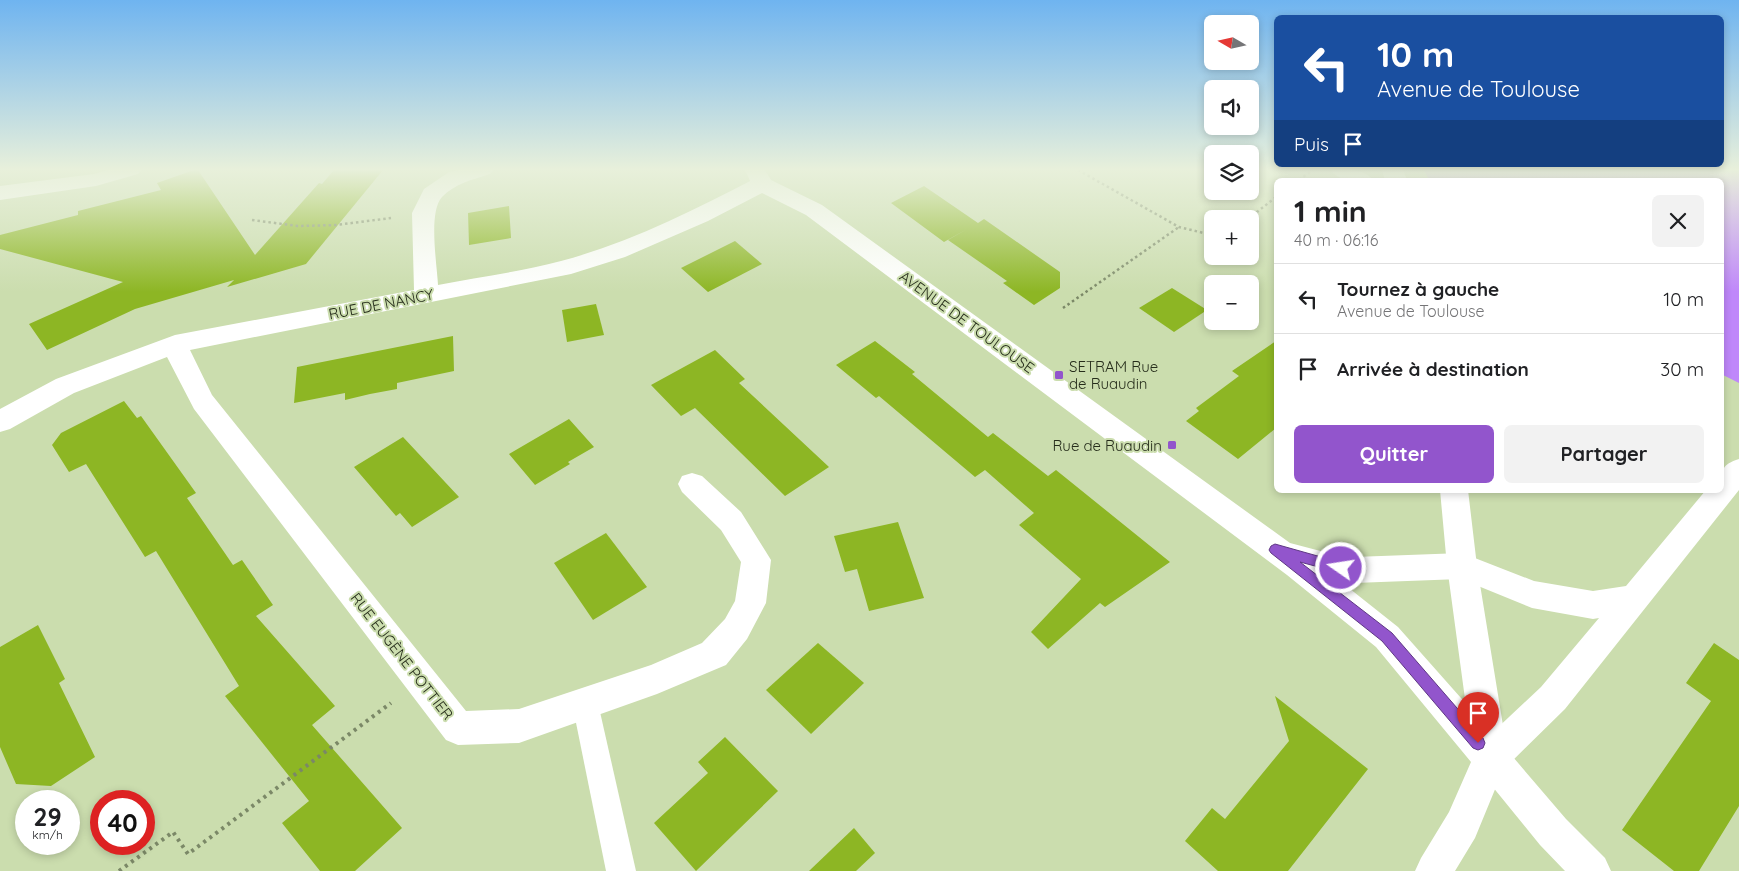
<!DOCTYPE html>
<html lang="fr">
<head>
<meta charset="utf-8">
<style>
  :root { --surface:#fff; --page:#f2f2f2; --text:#202124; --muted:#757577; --line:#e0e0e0; --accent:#9255cc }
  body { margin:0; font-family:Quicksand,sans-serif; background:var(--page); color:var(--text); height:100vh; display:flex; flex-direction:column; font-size:19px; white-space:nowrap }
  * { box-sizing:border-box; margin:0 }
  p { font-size:16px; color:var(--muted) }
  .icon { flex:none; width:28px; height:28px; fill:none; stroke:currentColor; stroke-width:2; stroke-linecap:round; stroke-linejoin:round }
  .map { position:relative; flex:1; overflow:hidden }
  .panel { position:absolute; left:1274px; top:178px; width:450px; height:315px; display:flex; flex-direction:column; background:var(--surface); border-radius:8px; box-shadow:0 2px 8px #0003 }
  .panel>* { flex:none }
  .banner { position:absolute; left:1274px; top:15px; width:450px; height:152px; border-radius:8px; box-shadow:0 2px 8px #0003; background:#1a4fa0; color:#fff; overflow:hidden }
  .needle { width:32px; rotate:279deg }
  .tools { position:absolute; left:1204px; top:15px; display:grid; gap:10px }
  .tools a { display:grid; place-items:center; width:55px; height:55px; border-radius:8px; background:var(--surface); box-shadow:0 2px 8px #0003; font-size:25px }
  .speed { position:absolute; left:15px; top:790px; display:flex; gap:10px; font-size:25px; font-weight:700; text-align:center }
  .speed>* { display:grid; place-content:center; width:65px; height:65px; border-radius:50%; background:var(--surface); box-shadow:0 2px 8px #0003; line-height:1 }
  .speed small { font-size:12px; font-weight:400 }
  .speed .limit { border:8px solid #d22; background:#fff; color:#111 }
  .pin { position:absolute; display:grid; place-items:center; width:42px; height:42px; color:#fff; margin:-51px -21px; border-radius:50% 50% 50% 0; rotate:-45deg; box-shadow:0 0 5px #0007 }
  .pin .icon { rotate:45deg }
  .me { position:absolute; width:55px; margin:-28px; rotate:283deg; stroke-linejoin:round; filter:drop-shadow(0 0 4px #0008) }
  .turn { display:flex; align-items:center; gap:18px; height:105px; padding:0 20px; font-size:22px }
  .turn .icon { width:65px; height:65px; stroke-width:2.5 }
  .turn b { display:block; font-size:35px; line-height:42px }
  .then { display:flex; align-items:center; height:48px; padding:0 20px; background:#0003; gap:10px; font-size:19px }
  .round { display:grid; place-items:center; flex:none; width:52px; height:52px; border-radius:8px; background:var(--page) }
  .overview { display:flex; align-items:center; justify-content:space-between; height:85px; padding:0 20px }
  h1 { font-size:30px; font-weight:700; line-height:38px }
  .button { display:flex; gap:10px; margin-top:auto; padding:10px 20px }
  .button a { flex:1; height:58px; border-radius:8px; background:var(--accent); color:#fff; font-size:20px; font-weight:700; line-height:58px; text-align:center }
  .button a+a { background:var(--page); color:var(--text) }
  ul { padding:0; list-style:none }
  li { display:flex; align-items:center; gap:15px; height:70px; padding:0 20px; border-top:1px solid var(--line) }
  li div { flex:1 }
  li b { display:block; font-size:19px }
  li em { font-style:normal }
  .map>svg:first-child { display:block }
  .forest { fill:#bf87fa }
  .building { fill:#8db624 }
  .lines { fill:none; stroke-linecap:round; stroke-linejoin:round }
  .path-far1 { stroke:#7b8867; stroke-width:2.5; stroke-dasharray:2.5 3; stroke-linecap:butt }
  .path { stroke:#7b8867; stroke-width:4; stroke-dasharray:3 4.5; stroke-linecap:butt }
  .lane { fill:#fff; fill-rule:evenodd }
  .street { fill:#fff; fill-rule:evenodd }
  .secondary { fill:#fff; fill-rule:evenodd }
  .route { fill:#9255cc; stroke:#5f3785 }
  .poi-dot { fill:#9255cc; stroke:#cbddae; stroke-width:2 }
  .labels { text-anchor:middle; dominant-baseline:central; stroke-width:4; stroke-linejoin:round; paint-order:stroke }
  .street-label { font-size:15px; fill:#262d1b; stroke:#cbddae }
  .poi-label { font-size:15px; fill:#262d1b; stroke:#cbddae; text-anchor:start }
</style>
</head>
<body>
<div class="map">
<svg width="1739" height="871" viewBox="0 0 1739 871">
  <rect width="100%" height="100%" fill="#cbddae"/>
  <!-- forest -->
  <path class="forest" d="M1424,170H1739V383L1721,374V180H1429Z"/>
  <!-- building -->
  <g class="building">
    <path d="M194,170H198L255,255L319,183L322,184L334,170H383L306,264L227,287L234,280L135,309L47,350L29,324L123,282L0,249V235L78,215V211L161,190L157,183Z"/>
    <path d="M924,186L978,223L984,219L1060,272V288L1034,305L1003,283L1007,281L948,240L967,229L944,242L891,203Z"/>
    <path d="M509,206L511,238L469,245L468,213Z"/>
    <path d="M735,241L762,264L708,292L681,268Z"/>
    <path d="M1172,288L1207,310L1174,332L1139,308Z"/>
    <path d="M596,304L604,335L567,342L562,310Z"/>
    <path d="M453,336L454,371L397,383V389L370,394L345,400V393L294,403L297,367Z"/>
    <path d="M875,341L915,372L912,374L988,437L993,433L1048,476L1056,470L1170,562L1105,607L1100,603L1048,649L1031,632L1081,579L1019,525L1034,513L985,470L975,477L879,396L876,398L836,365Z"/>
    <path d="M1276,341V428L1238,459L1186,421L1199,411L1196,408L1239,376L1232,371Z"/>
    <path d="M715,350L745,379L739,383L829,467L785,496L695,408L681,416L651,385Z"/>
    <path d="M124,401L137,418L141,416L196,493L187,498L233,565L242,560L273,605L256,616L335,706L312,725L402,828L355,871H320L282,823L309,801L225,696L239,686L156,551L145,557L86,464L69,472L52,445L61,433Z"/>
    <path d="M569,419L594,447L568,462L570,464L535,485L509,454Z"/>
    <path d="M403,437L459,497L412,527L400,513L396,516L354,467Z"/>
    <path d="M898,522L924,598L869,611L857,569L845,572L834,536Z"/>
    <path d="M606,533L647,587L593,620L554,563Z"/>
    <path d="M38,625L65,679L59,683L95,757L51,786L16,784L0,747V647Z"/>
    <path d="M818,643L864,683L811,734L766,690Z"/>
    <path d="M1714,643L1739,660V806L1699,871H1674L1622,830L1711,701L1686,683Z"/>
    <path d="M1275,696L1368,769L1288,871H1218L1185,841L1212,808L1225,819L1289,741Z"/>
    <path d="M725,737L778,791L696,871L654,823L708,773L698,762Z"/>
    <path d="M854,828L875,853L856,871H809Z"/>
  </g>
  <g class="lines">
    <!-- path-far1 -->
    <g class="path-far1">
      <path d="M1078,170L1179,227L1212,235"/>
      <path d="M1299,180L1310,172"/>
      <path d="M1248,219L1276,197"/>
      <path d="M252,220L298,226L336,225L391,218"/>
      <path d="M1063,308L1179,227"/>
    </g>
    <!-- path -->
    <path class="path" d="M119,871L173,832L188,854L391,703"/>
    <!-- lane -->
    <path class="lane" d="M585,691L594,694L598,703L636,871H606L572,703L576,694Z"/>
    <!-- street -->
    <g class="street">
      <path d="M108,170H142L138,174L96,186L0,200V186L94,174Z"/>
      <path d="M459,170H494L490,174C474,179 454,184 442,197C428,212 437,264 438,285C478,277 521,272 561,261C629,243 692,211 754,179L762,178L770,179L773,184L770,189L708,221L625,257L571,274L190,350L212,395L466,711L519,709L651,665L702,643L725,619L735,601L741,562L721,530L682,492L678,484L682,476L692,473L702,476L741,512L771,560L766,603L747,639L726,665L657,694L519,743L458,745L446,740L194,409L167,357L74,393L10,429L0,432V409L56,379L175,335L414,290L412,213L424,189L449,172Z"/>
      <path d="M1331,170C1345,170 1363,167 1373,180C1358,180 1339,183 1331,170Z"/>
      <path d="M1382,170H1403L1407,180H1385Z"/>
      <path d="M1440,490H1468L1477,566L1507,750L1566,819L1605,858L1611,871H1565L1540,845L1479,770L1473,758L1447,566Z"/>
    </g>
    <!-- secondary -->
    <path class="secondary" d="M745,170H765L771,180L822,205L1290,543L1328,553L1354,557L1462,553L1534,581L1593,591L1626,586L1706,490H1721C1721,472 1720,465 1739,459V490L1565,709L1503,770L1475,838L1455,871H1415L1421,858L1449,812L1471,762L1376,647L1287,575L806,215L754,189ZM1461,579L1532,608L1593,619L1599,618L1541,687L1492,733L1398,627L1340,581L1354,583Z"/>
  </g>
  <!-- sky -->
  <linearGradient id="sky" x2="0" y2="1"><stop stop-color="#6fb4f0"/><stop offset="0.58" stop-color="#e8f0db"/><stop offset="1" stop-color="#e8f0db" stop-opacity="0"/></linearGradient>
  <rect width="1739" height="292" fill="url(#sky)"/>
  <!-- route -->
  <path class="route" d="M1275,544L1346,564L1347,568L1346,571L1341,573L1300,562L1392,633L1483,738L1485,743L1483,748L1478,750L1473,748L1382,641L1271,553L1269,550L1271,546Z"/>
  <!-- markers -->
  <g class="poi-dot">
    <rect x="1054" y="370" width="10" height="10" rx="2.5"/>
    <rect x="1167" y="440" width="10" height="10" rx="2.5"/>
  </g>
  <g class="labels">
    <!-- street labels -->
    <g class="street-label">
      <text transform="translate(381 304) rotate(-11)">RUE DE NANCY</text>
      <text transform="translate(967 322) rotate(36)">AVENUE DE TOULOUSE</text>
      <text transform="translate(402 656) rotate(52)">RUE EUGÈNE POTTIER</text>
    </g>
    <!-- poi labels -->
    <g class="poi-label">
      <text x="1069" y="366">SETRAM Rue<tspan x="1069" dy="17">de Ruaudin</tspan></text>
      <text x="1162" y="445" text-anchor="end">Rue de Ruaudin</text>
    </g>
  </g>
</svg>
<div class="tools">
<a><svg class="needle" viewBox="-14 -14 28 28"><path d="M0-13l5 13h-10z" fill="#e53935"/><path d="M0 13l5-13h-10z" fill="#757577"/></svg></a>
<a><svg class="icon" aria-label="sound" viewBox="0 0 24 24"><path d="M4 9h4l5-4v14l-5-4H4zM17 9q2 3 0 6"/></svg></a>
<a><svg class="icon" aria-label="layers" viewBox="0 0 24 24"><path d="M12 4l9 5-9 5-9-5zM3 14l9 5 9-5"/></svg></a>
<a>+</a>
<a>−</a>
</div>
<div class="speed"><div>29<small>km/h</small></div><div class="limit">40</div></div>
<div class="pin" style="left:1478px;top:743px;background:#d93025"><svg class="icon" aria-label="arrive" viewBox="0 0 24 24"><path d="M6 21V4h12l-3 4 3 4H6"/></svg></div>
<svg class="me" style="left:1341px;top:568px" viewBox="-20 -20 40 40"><circle r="17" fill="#9255cc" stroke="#fff" stroke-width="3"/><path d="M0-11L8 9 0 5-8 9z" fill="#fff"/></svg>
<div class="banner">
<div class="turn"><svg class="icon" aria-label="left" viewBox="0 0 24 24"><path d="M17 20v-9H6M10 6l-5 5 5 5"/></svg><div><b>10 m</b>Avenue de Toulouse</div></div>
<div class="then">Puis<svg class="icon" aria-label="arrive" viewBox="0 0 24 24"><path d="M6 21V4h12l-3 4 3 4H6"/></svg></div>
</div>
<section class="panel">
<div class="overview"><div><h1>1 min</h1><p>40 m · 06:16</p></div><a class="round"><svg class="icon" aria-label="close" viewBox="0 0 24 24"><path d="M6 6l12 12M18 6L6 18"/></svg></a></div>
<ul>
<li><svg class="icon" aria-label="left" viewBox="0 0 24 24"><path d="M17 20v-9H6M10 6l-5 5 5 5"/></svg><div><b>Tournez à gauche</b><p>Avenue de Toulouse</p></div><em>10 m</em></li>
<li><svg class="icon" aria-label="arrive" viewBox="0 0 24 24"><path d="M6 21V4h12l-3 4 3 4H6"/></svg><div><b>Arrivée à destination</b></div><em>30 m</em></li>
</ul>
<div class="button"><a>Quitter</a><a>Partager</a></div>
</section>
</div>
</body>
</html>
